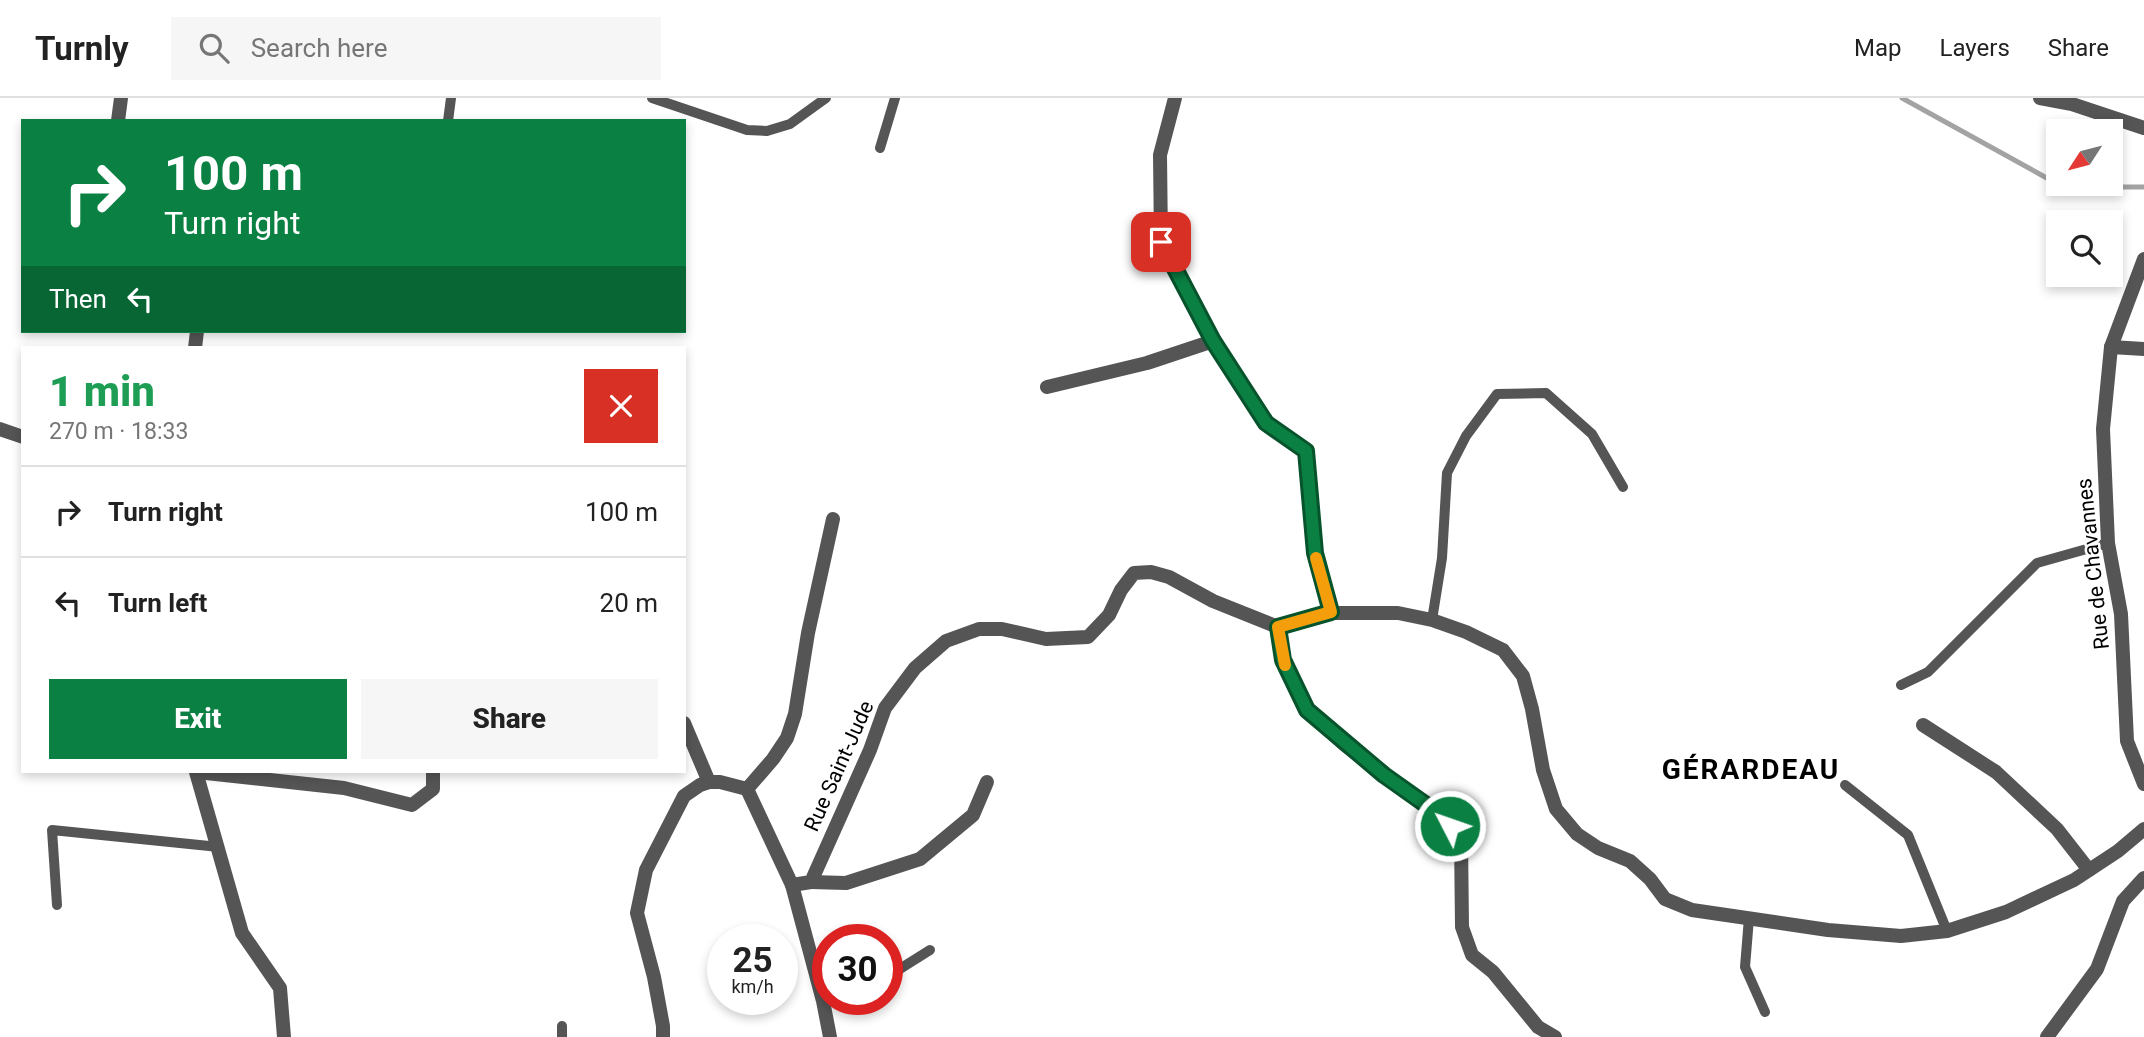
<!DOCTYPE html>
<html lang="en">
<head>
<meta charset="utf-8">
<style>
  :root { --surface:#fff; --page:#f6f6f6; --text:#222; --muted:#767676; --line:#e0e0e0; --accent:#0b8043 }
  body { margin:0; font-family:Roboto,sans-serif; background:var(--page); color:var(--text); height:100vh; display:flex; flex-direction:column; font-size:26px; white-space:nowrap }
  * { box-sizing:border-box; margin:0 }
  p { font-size:23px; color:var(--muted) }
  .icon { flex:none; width:38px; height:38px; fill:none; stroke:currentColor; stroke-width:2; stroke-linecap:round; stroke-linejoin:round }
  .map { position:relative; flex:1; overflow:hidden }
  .panel { position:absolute; left:21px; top:248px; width:665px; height:427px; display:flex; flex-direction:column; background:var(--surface); border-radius:0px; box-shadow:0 4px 10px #0003 }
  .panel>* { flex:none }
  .top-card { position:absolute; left:21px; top:21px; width:665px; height:214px; border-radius:0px; box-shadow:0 4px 10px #0003; background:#0b8043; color:#fff; overflow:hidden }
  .needle { width:46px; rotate:234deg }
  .controls { position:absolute; left:2046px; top:21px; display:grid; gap:14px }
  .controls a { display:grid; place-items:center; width:77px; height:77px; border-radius:0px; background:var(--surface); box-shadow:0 4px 10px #0003; font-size:35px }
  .speed { position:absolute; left:707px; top:826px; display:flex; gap:14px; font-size:35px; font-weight:700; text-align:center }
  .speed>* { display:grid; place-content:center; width:91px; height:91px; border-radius:50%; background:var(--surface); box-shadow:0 4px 10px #0003; line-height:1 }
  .speed small { font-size:18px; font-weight:400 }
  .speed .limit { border:10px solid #d22; background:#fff; color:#111 }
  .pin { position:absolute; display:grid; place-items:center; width:60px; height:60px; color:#fff; margin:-30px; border-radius:14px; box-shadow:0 4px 10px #0006 }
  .me { position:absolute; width:77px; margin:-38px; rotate:311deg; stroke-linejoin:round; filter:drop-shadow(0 0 5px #0008) }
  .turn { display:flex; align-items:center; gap:24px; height:147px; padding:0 28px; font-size:32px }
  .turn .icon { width:91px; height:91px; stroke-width:2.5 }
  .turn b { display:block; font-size:49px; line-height:60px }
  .then { display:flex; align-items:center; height:66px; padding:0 28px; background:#0003; gap:14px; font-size:26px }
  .round { display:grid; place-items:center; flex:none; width:74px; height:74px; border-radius:0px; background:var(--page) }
  .headline { display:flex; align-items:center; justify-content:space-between; height:119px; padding:0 28px }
  h1 { font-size:42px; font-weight:800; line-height:52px; color:#1e9e55 }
  .action { display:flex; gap:14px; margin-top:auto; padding:14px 28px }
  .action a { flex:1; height:80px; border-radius:0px; background:var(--accent); color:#fff; font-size:28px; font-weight:800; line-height:80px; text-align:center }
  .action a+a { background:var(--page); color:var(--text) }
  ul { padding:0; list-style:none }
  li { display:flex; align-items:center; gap:21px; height:91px; padding:0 28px; border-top:2px solid var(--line) }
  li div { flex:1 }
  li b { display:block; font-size:26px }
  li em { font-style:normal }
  header { display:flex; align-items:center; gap:42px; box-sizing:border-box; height:98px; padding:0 35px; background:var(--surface); border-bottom:2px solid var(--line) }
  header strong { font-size:33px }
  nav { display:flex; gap:38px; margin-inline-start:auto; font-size:24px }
  .search { width:490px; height:63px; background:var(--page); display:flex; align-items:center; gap:18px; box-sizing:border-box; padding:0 24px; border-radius:0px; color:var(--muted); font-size:26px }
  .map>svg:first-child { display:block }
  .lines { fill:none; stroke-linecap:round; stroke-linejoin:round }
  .stream { stroke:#a3a3a3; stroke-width:5 }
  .service { stroke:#555; stroke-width:10 }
  .minor { stroke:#555; stroke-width:14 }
  .tertiary { stroke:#555; stroke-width:14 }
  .route-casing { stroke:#07532c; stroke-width:18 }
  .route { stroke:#0b8043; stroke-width:12 }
  .slow { stroke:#f59e0b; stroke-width:12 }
  .labels { text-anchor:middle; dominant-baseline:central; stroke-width:5; stroke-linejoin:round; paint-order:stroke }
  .street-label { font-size:21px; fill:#000; stroke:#fff }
  .district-label { font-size:28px; font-weight:bold; letter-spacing:2px; fill:#000; stroke:#fff }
</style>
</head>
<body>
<header>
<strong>Turnly</strong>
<div class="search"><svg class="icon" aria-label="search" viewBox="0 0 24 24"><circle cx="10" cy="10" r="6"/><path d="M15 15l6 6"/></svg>Search here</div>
<nav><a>Map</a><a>Layers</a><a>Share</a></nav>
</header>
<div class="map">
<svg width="2144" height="939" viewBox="0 0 2144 939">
  <rect width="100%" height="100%" fill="#fff"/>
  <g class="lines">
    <!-- stream -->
    <path class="stream" d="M1902,0L2063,89H2144"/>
    <!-- service -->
    <g class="service">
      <path d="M652,0L747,32L767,33L790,26L826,0"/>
      <path d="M448,23L451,0"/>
      <path d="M880,50L895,0"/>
      <path d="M1432,522L1442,460L1447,375L1466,338L1497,296L1546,295L1592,336L1623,389"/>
      <path d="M1901,587L1928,574L2037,465L2108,445"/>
      <path d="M1845,687L1908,737L1947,833"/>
      <path d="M57,807L52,732L219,749"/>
      <path d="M1749,820L1745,869L1765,914"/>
      <path d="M887,879L930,852"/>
      <path d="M562,928V939"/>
    </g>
    <!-- minor -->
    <g class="minor">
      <path d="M1175,0L1160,57L1161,144L1213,243"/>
      <path d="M2040,0L2072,6L2144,30"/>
      <path d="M2144,161L2111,249L2103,331L2108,445L2121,516L2127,643L2144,686"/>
      <path d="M2111,249L2144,251"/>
      <path d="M1047,289L1147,265L1213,243L1266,325L1306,353L1315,455L1331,515"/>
      <path d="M0,331L23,339"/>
      <path d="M1278,529L1331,515H1398L1432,522L1466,534L1503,552L1523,578L1532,611L1543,672L1556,711L1577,736L1598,750L1630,763L1650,781L1665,801L1692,812L1828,832L1901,838L1947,833L2006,814L2074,782L2118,753L2144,731"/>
      <path d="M684,625L709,684"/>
      <path d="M1923,627L1996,674L2057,731L2089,772"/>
      <path d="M197,674L344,690L412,707L433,691V674"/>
      <path d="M747,691L773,661L787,640L795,616L808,535L833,421"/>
      <path d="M811,784L846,785L920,761L973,717L987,684"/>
      <path d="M792,787L823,903L830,939"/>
      <path d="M663,939V928L654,879L637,815L646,772L684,698L700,687L709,684H720L747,691L792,787L811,784L870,652L885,610L915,570L946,543L979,531H1002L1046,541L1088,539L1109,517L1121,492L1134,475L1151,474L1169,479L1213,503L1278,529L1283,562L1307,613L1345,647L1384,677L1439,716L1461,740L1462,829L1472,857L1493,874L1538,929L1555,939"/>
      <path d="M2047,939L2097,871L2123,803L2144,780"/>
    </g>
    <!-- tertiary -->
    <g class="tertiary">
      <path d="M118,23L121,0"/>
      <path d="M195,250L197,233"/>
      <path d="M196,674L242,835L280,890L284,939"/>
    </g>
  </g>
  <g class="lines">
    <defs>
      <path id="route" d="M1161,144L1213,243L1266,325L1306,353L1315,455L1331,514L1278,529L1283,562L1307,612L1384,677L1439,716L1450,728"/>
    </defs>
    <!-- route casing -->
    <use href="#route" class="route-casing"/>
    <!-- route -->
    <use href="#route" class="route"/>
    <!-- slow -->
    <path class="slow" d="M1285,567L1278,529L1331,514L1316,460"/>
  </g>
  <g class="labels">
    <!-- street labels -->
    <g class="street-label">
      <text transform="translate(2093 466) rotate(-96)">Rue de Chavannes</text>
      <text transform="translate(839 668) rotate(-66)">Rue Saint-Jude</text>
    </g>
    <!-- district labels -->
    <g class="district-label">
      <text x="1751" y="671">GÉRARDEAU</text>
    </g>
  </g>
</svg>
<div class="controls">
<a><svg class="needle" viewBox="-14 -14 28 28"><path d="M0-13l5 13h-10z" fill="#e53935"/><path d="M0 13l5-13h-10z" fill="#767676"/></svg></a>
<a><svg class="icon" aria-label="search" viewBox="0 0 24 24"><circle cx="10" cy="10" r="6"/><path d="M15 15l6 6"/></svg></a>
</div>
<div class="speed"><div>25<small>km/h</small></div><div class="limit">30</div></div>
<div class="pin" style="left:1161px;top:144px;background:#d93025"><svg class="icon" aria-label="arrive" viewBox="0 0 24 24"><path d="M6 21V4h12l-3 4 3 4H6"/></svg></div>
<svg class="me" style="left:1450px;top:728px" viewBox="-20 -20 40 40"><circle r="17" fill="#0b8043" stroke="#fff" stroke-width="3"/><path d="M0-11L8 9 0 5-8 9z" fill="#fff"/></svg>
<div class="top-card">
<div class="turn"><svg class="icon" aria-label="right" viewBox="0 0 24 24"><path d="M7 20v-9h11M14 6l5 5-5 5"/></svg><div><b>100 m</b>Turn right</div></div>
<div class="then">Then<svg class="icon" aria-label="left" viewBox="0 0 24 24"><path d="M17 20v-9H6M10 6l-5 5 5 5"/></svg></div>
</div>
<section class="panel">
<div class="headline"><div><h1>1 min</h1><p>270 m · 18:33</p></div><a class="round" style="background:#d93025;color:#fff"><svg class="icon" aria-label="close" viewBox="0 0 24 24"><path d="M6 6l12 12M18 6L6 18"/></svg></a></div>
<ul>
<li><svg class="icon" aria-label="right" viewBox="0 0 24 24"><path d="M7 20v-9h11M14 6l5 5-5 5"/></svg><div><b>Turn right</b></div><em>100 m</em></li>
<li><svg class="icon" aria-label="left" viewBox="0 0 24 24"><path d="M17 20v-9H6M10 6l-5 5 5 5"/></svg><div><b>Turn left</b></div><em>20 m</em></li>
</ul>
<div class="action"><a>Exit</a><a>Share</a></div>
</section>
</div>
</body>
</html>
